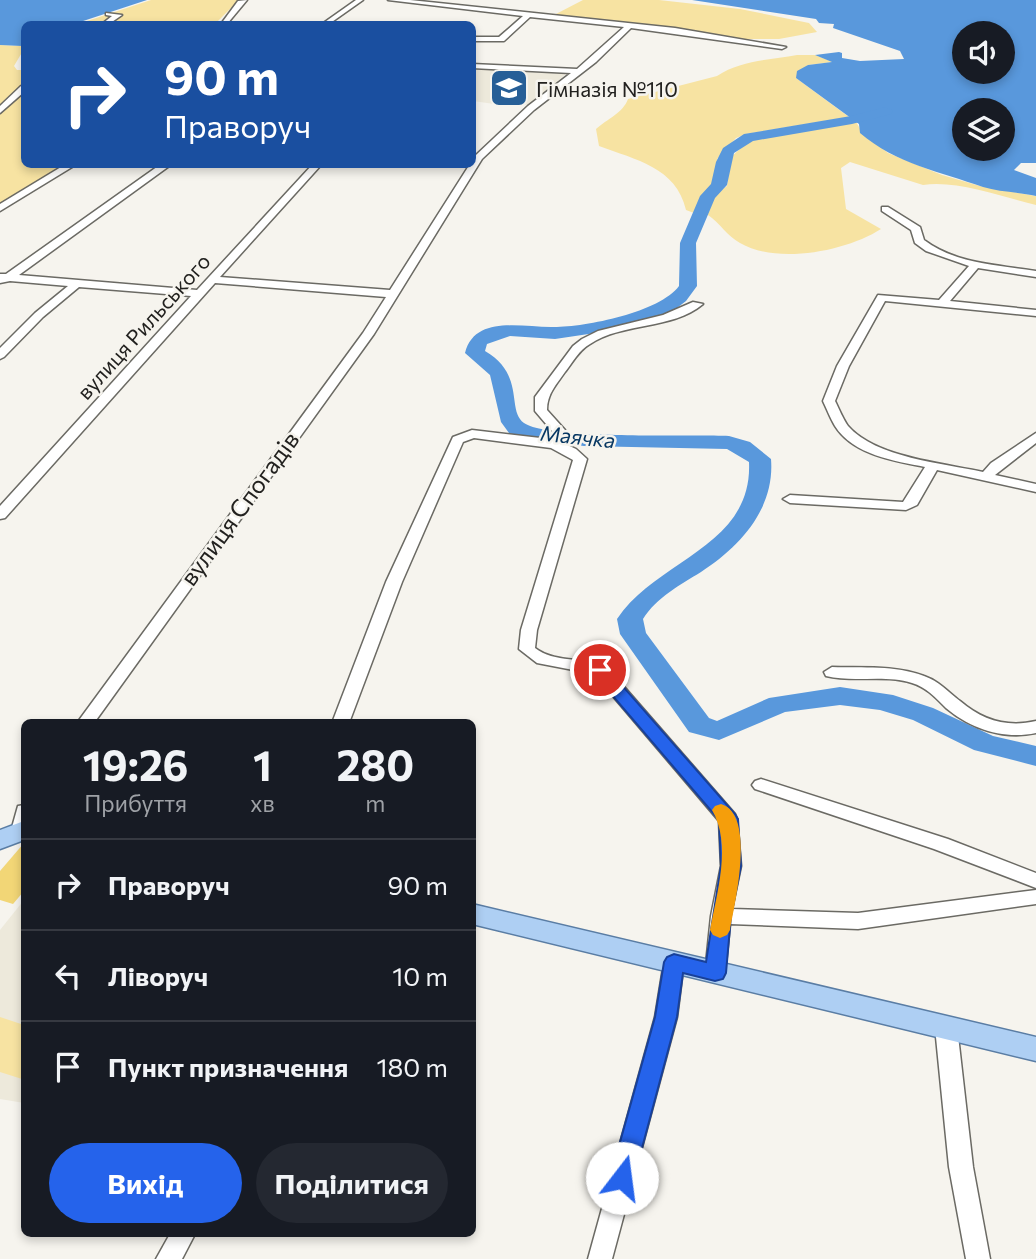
<!DOCTYPE html>
<html lang="uk">
<head>
<meta charset="utf-8">
<style>
  :root { --surface:#171b24; --page:#242831; --text:#f1f3f6; --muted:#9ea1a6; --line:#363941; --accent:#2563eb }
  body { margin:0; font-family:Commissioner,sans-serif; background:var(--page); color:var(--text); height:100vh; display:flex; flex-direction:column; font-size:26px; white-space:nowrap }
  * { box-sizing:border-box; margin:0 }
  p { font-size:23px; color:var(--muted) }
  .icon { flex:none; width:38px; height:38px; fill:none; stroke:currentColor; stroke-width:2; stroke-linecap:round; stroke-linejoin:round }
  .map { position:relative; flex:1; overflow:hidden }
  .sheet { position:absolute; left:21px; top:719px; width:455px; height:518px; display:flex; flex-direction:column; background:var(--surface); border-radius:10px; box-shadow:0 4px 10px #0003 }
  .sheet>* { flex:none }
  .hud { position:absolute; left:21px; top:21px; width:455px; height:147px; border-radius:10px; box-shadow:0 4px 10px #0003; background:#1a4fa0; color:#fff; overflow:hidden }
  .tools { position:absolute; left:952px; top:21px; display:grid; gap:14px }
  .tools a { display:grid; place-items:center; width:63px; height:63px; border-radius:50%; background:var(--surface); box-shadow:0 4px 10px #0003; font-size:35px }
  .pin { position:absolute; display:grid; place-items:center; width:60px; height:60px; color:#fff; margin:-30px; border:4px solid #fff; border-radius:50%; box-shadow:0 2px 7px #0007 }
  .me { position:absolute; width:77px; margin:-38px; rotate:15deg; stroke-linejoin:round; filter:drop-shadow(0 0 5px #0008) }
  .turn { display:flex; align-items:center; gap:24px; height:147px; padding:0 28px; font-size:32px }
  .turn .icon { width:91px; height:91px; stroke-width:2.5 }
  .turn b { display:block; font-size:49px; line-height:60px }
  .eta { display:flex; justify-content:space-evenly; align-items:center; height:119px; text-align:center }
  .eta b { font-size:42px; font-weight:700; line-height:49px }
  .primary-button { display:flex; gap:14px; margin-top:auto; padding:14px 28px }
  .primary-button a { flex:1; height:80px; border-radius:42px; background:var(--accent); color:#fff; font-size:28px; font-weight:700; line-height:80px; text-align:center }
  .primary-button a+a { background:var(--page); color:var(--text) }
  ul { padding:0; list-style:none }
  li { display:flex; align-items:center; gap:21px; height:91px; padding:0 28px; border-top:2px solid var(--line) }
  li div { flex:1 }
  li b { display:block; font-size:26px }
  li em { font-style:normal }
  .map>svg:first-child { display:block }
  .built { fill:#ede9db }
  .green { fill:#f7e3a2 }
  .water { fill:#5998dc; fill-rule:evenodd }
  .lines { fill:none; stroke-linecap:round; stroke-linejoin:round }
  .river { fill:#5998dc; fill-rule:evenodd }
  .building { fill:#f2d676 }
  .minor-casing { stroke:#6b6a64; stroke-width:3 }
  .major-casing { stroke:#5a7da4; stroke-width:3 }
  .minor { fill:#fff; fill-rule:evenodd }
  .major { fill:#aecff3; fill-rule:evenodd }
  .route { fill:#2563eb; stroke:#184099; stroke-width:2 }
  .slow { fill:#f59e0b }
  .labels { text-anchor:middle; dominant-baseline:central; stroke-width:5; stroke-linejoin:round; paint-order:stroke }
  .far-poi-label { font-size:21px; fill:#22211f; stroke:#f6f4ee; text-anchor:start }
  .far-street-label { font-size:21px; fill:#22211f; stroke:#f6f4ee }
  .far-water-label { font-size:21px; font-style:italic; fill:#073762; stroke:#f6f4ee }
  .street-label { font-size:24px; fill:#22211f; stroke:#f6f4ee }
</style>
</head>
<body>
<div class="map">
<svg width="1036" height="1259" viewBox="0 0 1036 1259">
  <rect width="100%" height="100%" fill="#f6f4ee"/>
  <!-- built -->
  <g class="built">
    <path d="M474,68L565,73L566,74L530,104L516,107L473,101Z"/>
    <path d="M24,900V1103L0,1099V930Z"/>
  </g>
  <!-- green -->
  <g class="green">
    <path d="M151,0H239L215,24H78Z"/>
    <path d="M583,0H659L740,9L809,23L817,32L779,39H739L554,15Z"/>
    <path d="M0,45L22,46L24,49L14,66L17,70H24V84L0,108Z"/>
    <path d="M797,55H815L833,62L808,65L796,78L849,117L746,134L736,138L717,159L718,177L694,213L686,210C676,167 636,160 599,146L596,129C607,119 623,113 628,99L717,76C741,60 770,60 797,55Z"/>
    <path d="M24,91V164L68,165L0,206V114Z"/>
    <path d="M856,122L862,132L888,153L942,175L980,186L1036,196V205C1002,197 958,180 923,185L850,162L841,168L846,209L881,229C847,251 777,265 740,243C727,236 720,223 708,215C705,201 717,193 727,186L731,157L751,139L765,134Z"/>
    <path d="M0,1017L24,1025V1075L22,1079L0,1072Z"/>
  </g>
  <!-- water -->
  <g class="water">
    <path d="M0,0H147L74,24H24V45L22,46L0,45Z"/>
    <path d="M692,0H1036V163H1021L1014,170L1036,178V196C1019,192 999,192 983,187C941,172 896,164 860,133L859,124L796,78L797,71L808,65L832,62L815,55L839,52L842,53V58L860,61L904,59L900,51L833,28L834,24L819,23L816,19ZM964,33H1003V72H964ZM964,110H1003V149H964Z"/>
  </g>
  <g class="lines">
    <!-- river -->
    <path class="river" d="M886,107L893,111L891,114L852,124L753,141L734,153L727,185L715,198L696,243L697,286L686,301L673,311L602,332L555,339L510,336L487,344L485,351C526,375 506,410 524,423C548,440 692,434 729,436L750,442L771,459C775,508 741,546 701,572C680,585 657,597 643,619L646,633L709,718L717,721L769,698L840,687L893,695L933,708L993,736L1036,746V766L974,750L913,720L880,710L840,705L785,712L719,740L689,732L620,634L617,619C657,559 753,547 749,462L727,449L584,446L523,438L509,433L501,422L490,375L465,353C475,314 524,328 554,327C586,327 660,312 679,286L680,243L700,196L711,184L716,162L723,148L744,134L851,116Z"/>
  </g>
  <!-- building -->
  <path class="building" d="M24,843V891L13,904L0,900V871Z"/>
  <g class="lines">
    <defs>
      <g id="minor">
        <path d="M247,0L227,24H221L238,1Z"/>
        <path d="M356,0H363L329,24H322Z"/>
        <path d="M388,0H410L675,28L786,47L782,49L631,28L596,62L534,110L482,159L374,334L94,723H77L363,333L386,297L215,283L5,518L0,519V506L191,296L79,287L43,317L4,357L0,359V348L35,313L68,286L10,281L0,283V274H6L161,164H172L19,275L197,290L313,164H322L220,277L390,290L470,164H472L476,155L528,106L571,73L472,68V64L577,69L624,27L530,17L504,41H472V37H499L523,16Z"/>
        <path d="M106,13L122,15L109,24H102L112,16L106,15Z"/>
        <path d="M21,86H24V92L0,113V106Z"/>
        <path d="M66,164H77L0,211V204Z"/>
        <path d="M882,207H888L920,227L924,240C956,264 998,265 1036,271V277L978,268L950,301L1036,310V316L885,301L849,366L835,401C839,409 843,419 848,426C876,458 943,463 983,472L991,463L1036,433V443L995,475L1036,484V492L937,470L917,505L906,510L790,503L783,499L790,495L903,502L925,467C895,461 853,455 835,426C830,418 827,409 823,401L837,366L878,295L939,300L969,266L926,251L915,243L911,230L882,211Z"/>
        <path d="M693,302L703,304C672,330 623,322 590,344C579,350 573,362 565,372C556,385 547,394 547,410L565,430L561,442L576,449L587,459L537,630L535,648C554,663 584,657 606,666L735,814L737,819L741,866L732,909L858,913L1036,890V904L858,929L730,924L725,973L722,979L715,981L708,979L705,973L711,916L721,866L719,821L594,674L537,663L519,649L521,630L573,460L551,448L474,438L463,442L402,582L349,723H332L386,582L453,437L472,430L549,439L552,431L535,411V397L573,346L582,339L598,331L663,315Z"/>
        <path d="M832,667C863,668 895,665 924,676C939,681 948,692 960,701C982,720 1007,728 1036,721V733C1004,740 971,729 946,708C936,698 926,687 912,683C884,674 854,683 826,676L824,672Z"/>
        <path d="M761,779L948,839L1036,873V888L934,849L755,789L752,785L755,781Z"/>
        <path d="M24,805V836H13L11,831L18,806Z"/>
        <path d="M674,954L681,956L684,962L677,1017L612,1259H588L655,1017L664,962L667,956Z"/>
        <path d="M946,1018L954,1021L957,1027L973,1167L990,1259H966L949,1167L935,1027L938,1021Z"/>
        <path d="M170,1234H195L182,1259H156Z"/>
      </g>
      <g id="major">
        <path d="M24,821V840L0,849V830Z"/>
        <path d="M472,904L1036,1037V1061L472,924Z"/>
      </g>
    </defs>
    <!-- minor casing -->
    <use href="#minor" class="minor-casing"/>
    <!-- major casing -->
    <use href="#major" class="major-casing"/>
    <!-- minor -->
    <use href="#minor" class="minor"/>
    <!-- major -->
    <use href="#major" class="major"/>
  </g>
  <!-- route -->
  <path class="route" d="M600,665L606,667L735,814L738,819L741,866L731,916L726,973L723,979L715,981L683,973L677,1017L634,1178L631,1186L622,1189L614,1186L610,1178L655,1017L664,962L667,957L674,954L706,962L721,866L719,820L594,674L592,670Z"/>
  <!-- slow -->
  <path class="slow" d="M721,804C756,814 735,903 730,930L727,935L720,938L713,935L710,930C717,893 732,844 712,810L715,806Z"/>
  <!-- icons -->
  <defs>
    <symbol id="school-square" viewBox="-11 -11 22 22"><rect x="-9" y="-9" width="18" height="18" rx="4" fill="#275f97" stroke="#f6f4ee"/><path d="M0-5L7-2L0 1L-7-2ZM-4 1L0 2.5L4 1V4Q0 6-4 4Z" fill="#fff"/></symbol>
  </defs>
  <g fill-rule="evenodd">
    <use href="#school-square" x="487" y="66" width="44" height="44"/>
  </g>
  <g class="labels">
    <!-- far-poi labels -->
    <g class="far-poi-label">
      <text x="536" y="88">Гімназія №110</text>
    </g>
    <!-- far-street labels -->
    <g class="far-street-label">
      <text transform="translate(143 326) rotate(-48)">вулиця Рильського</text>
    </g>
    <!-- far-water labels -->
    <g class="far-water-label">
      <text transform="translate(578 436) rotate(6)">Маячка</text>
    </g>
    <!-- street labels -->
    <g class="street-label">
      <text transform="translate(239 508) rotate(-54)">вулиця Спогадів</text>
    </g>
  </g>
</svg>
<div class="tools">
<a><svg class="icon" aria-label="sound" viewBox="0 0 24 24"><path d="M4 9h4l5-4v14l-5-4H4zM17 9q2 3 0 6"/></svg></a>
<a><svg class="icon" aria-label="layers" viewBox="0 0 24 24"><path d="M12 4l9 5-9 5-9-5zM3 14l9 5 9-5"/></svg></a>
</div>
<div class="pin" style="left:600px;top:670px;background:#d93025"><svg class="icon" aria-label="arrive" viewBox="0 0 24 24"><path d="M6 21V4h12l-3 4 3 4H6"/></svg></div>
<svg class="me" style="left:622px;top:1178px" viewBox="-20 -20 40 40"><circle r="19" fill="#fff"/><path d="M0-13L10 11 0 6-10 11z" fill="#2563eb"/></svg>
<div class="hud">
<div class="turn"><svg class="icon" aria-label="right" viewBox="0 0 24 24"><path d="M7 20v-9h11M14 6l5 5-5 5"/></svg><div><b>90 m</b>Праворуч</div></div>
</div>
<section class="sheet">
<div class="eta">
<div><b>19:26</b><p>Прибуття</p></div>
<div><b>1</b><p>хв</p></div>
<div><b>280</b><p>m</p></div>
</div>
<ul>
<li><svg class="icon" aria-label="right" viewBox="0 0 24 24"><path d="M7 20v-9h11M14 6l5 5-5 5"/></svg><div><b>Праворуч</b></div><em>90 m</em></li>
<li><svg class="icon" aria-label="left" viewBox="0 0 24 24"><path d="M17 20v-9H6M10 6l-5 5 5 5"/></svg><div><b>Ліворуч</b></div><em>10 m</em></li>
<li><svg class="icon" aria-label="arrive" viewBox="0 0 24 24"><path d="M6 21V4h12l-3 4 3 4H6"/></svg><div><b>Пункт призначення</b></div><em>180 m</em></li>
</ul>
<div class="primary-button"><a>Вихід</a><a>Поділитися</a></div>
</section>
</div>
</body>
</html>
